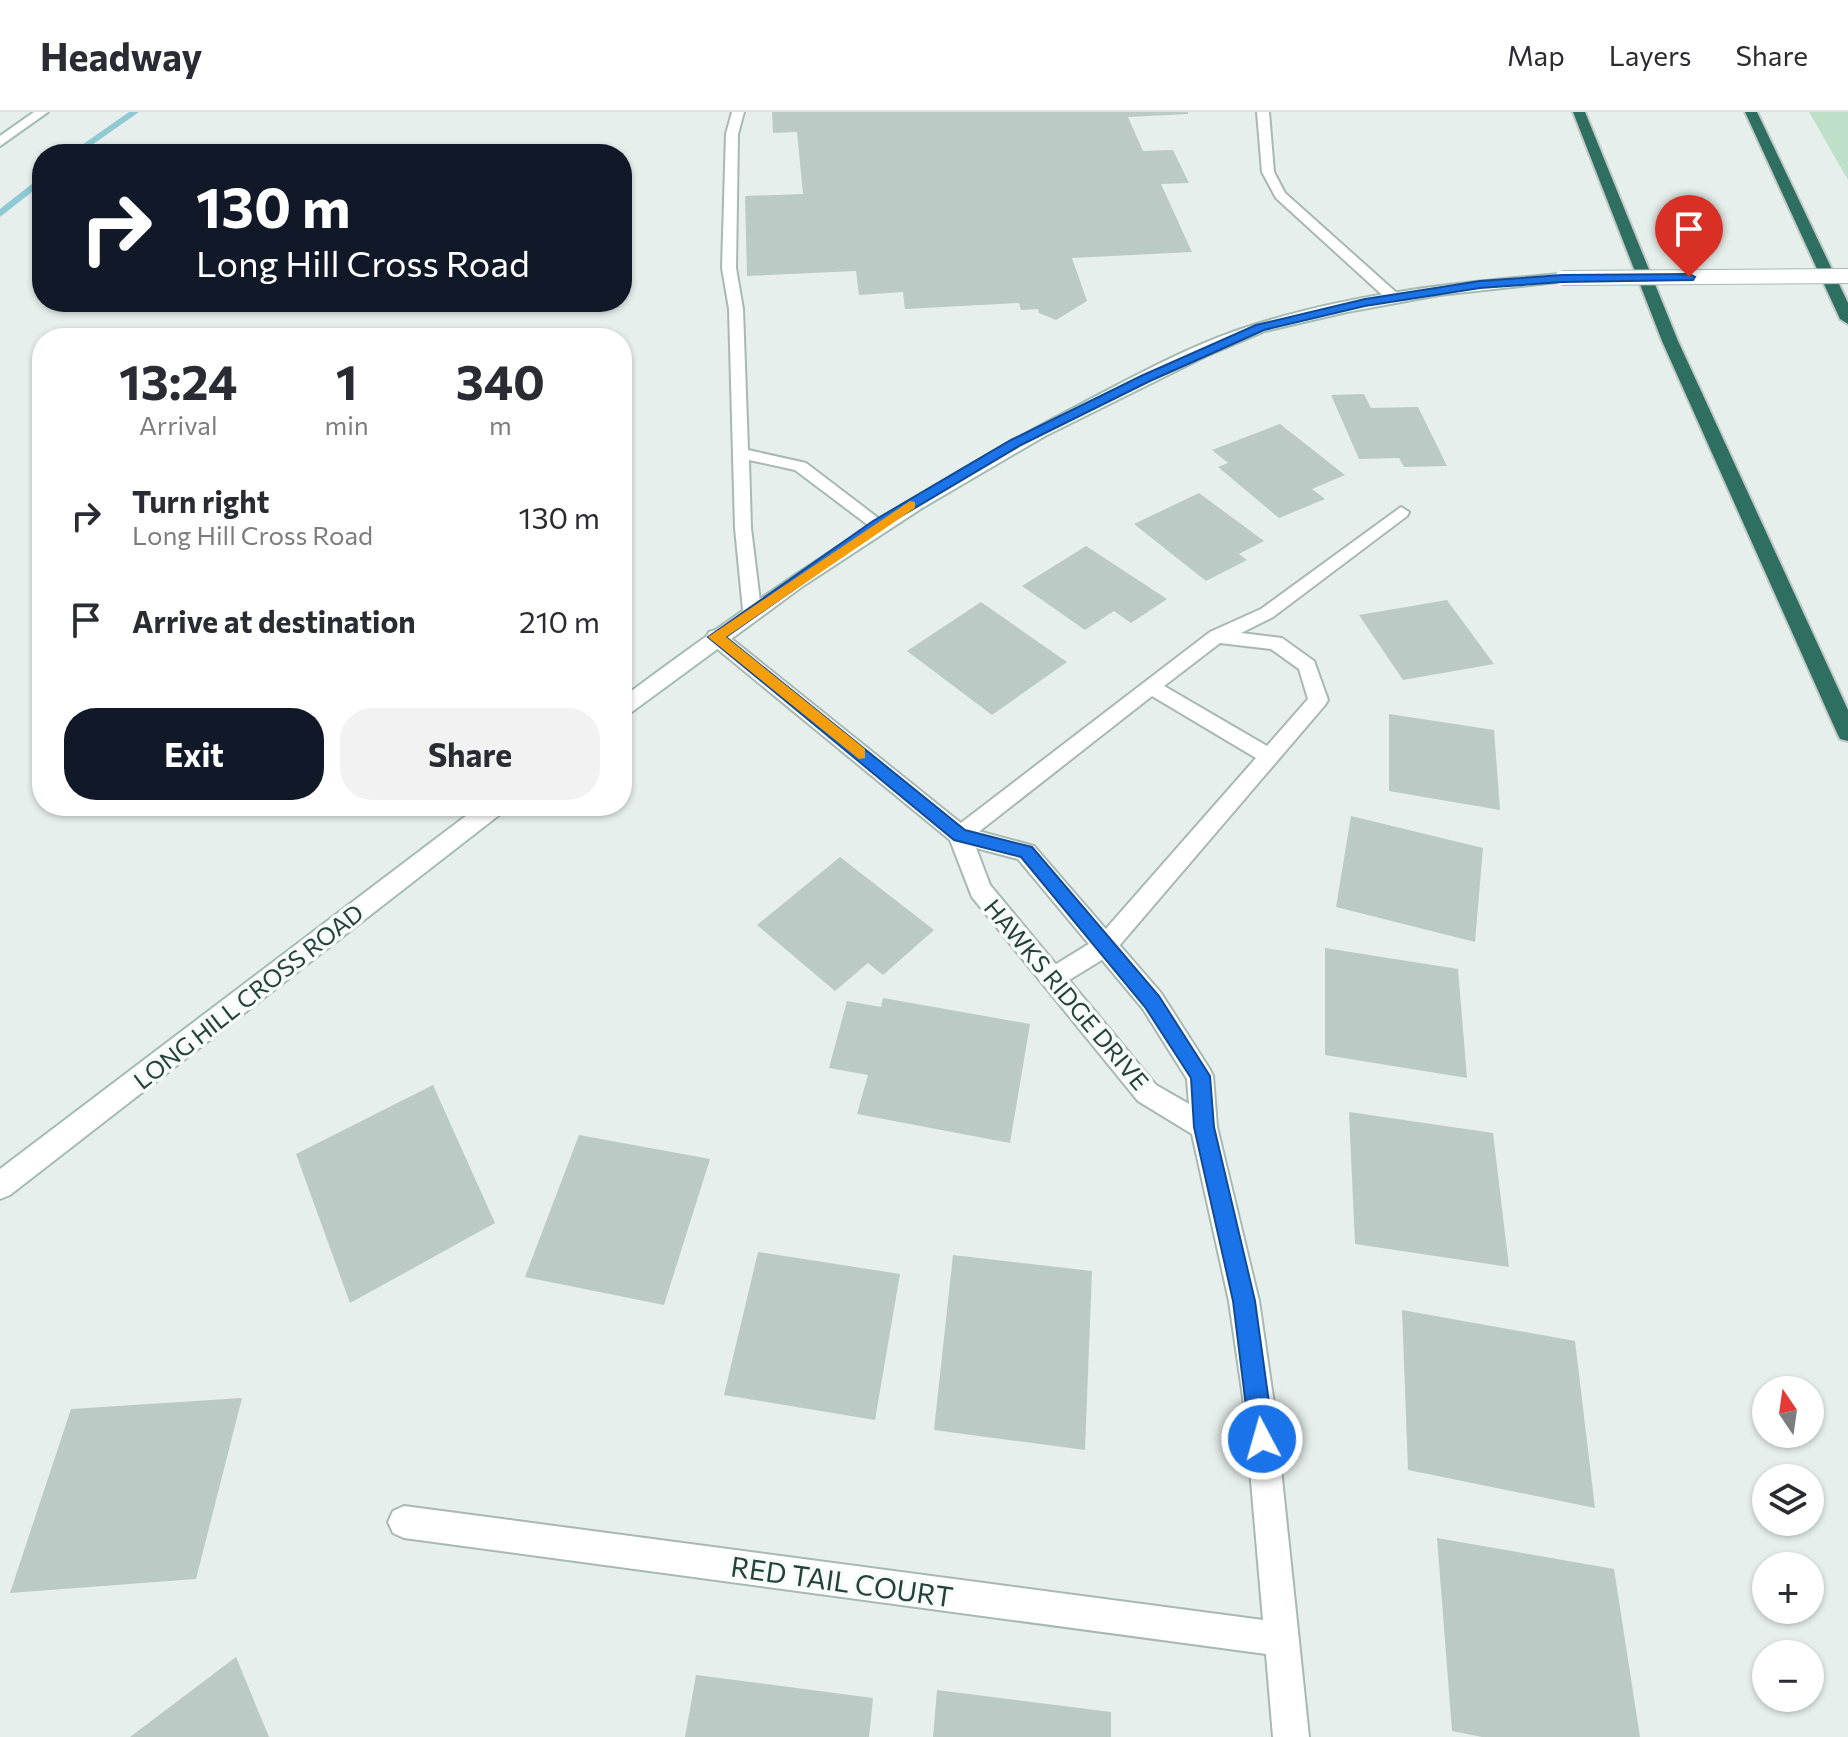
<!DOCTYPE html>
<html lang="en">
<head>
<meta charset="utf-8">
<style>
  :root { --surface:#fff; --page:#f2f2f3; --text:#2b2b33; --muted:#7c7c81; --line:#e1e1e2; --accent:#111827 }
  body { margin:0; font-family:Commissioner,sans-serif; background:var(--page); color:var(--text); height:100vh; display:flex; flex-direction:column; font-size:30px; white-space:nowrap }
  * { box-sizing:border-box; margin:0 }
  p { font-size:26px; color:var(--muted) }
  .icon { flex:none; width:44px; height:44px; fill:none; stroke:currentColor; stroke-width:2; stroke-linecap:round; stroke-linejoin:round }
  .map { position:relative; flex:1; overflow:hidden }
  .side { position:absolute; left:32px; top:216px; width:600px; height:488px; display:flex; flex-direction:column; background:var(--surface); border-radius:32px; box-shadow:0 2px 6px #0004 }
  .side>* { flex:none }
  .banner { position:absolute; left:32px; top:32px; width:600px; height:168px; border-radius:32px; box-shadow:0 2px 6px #0004; background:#111827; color:#fff; overflow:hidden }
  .needle { width:52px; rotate:347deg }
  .tools { position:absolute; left:1752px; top:1264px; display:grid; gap:16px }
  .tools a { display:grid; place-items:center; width:72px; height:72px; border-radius:50%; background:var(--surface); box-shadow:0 2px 6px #0004; font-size:40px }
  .pin { position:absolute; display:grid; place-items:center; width:68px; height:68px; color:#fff; margin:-82px -34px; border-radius:50% 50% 50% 0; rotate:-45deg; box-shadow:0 0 8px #0007 }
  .pin .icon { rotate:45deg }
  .me { position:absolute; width:88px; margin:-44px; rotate:354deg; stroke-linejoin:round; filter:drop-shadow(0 0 6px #0008) }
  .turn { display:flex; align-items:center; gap:28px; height:168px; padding:0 32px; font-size:36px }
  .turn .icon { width:104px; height:104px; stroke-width:2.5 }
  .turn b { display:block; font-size:56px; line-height:68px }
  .eta { display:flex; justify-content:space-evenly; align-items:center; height:136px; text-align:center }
  .eta b { font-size:48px; font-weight:700; line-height:56px }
  .button { display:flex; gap:16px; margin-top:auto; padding:16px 32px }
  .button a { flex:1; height:92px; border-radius:32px; background:var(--accent); color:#fff; font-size:32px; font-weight:700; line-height:92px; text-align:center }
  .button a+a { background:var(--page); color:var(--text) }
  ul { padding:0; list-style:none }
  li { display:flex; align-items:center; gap:24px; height:104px; padding:0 32px }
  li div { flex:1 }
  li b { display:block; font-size:30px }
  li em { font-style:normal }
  header { display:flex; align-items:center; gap:48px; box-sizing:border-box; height:112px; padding:0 40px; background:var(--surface); border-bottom:2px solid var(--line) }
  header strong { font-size:38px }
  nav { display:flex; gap:44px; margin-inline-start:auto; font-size:28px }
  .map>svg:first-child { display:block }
  .green { fill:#bfe0c8 }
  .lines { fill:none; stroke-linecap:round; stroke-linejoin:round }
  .stream { fill:#8ec9d4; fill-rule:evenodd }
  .building { fill:#bbcac4 }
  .lane-casing { stroke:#a8b8b2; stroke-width:4 }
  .street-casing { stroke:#a8b8b2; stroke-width:4 }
  .secondary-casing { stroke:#a4bbb3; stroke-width:4 }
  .highway-casing { stroke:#c2cac8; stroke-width:4 }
  .lane { fill:#fff; fill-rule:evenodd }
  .street { fill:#fff; fill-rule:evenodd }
  .secondary { fill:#fff; fill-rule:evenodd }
  .highway { fill:#2f6f62; fill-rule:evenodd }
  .secondary-bridge-casing { stroke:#a4bbb3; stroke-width:16; stroke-linecap:butt }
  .secondary-bridge { stroke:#fff; stroke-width:14 }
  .route { fill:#1a73e8; stroke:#114b97; stroke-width:2 }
  .slow { fill:#f59e0b }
  .labels { text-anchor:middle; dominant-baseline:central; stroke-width:7; stroke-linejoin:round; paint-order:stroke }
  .street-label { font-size:24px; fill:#24423a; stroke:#f7fbf9 }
  .near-street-label { font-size:28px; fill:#24423a; stroke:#f7fbf9 }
</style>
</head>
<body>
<header>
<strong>Headway</strong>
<nav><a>Map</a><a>Layers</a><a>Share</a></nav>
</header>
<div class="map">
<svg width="1848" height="1625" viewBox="0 0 1848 1625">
  <rect width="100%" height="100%" fill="#e6efeb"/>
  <!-- green -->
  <path class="green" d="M1809,0H1848V68Z"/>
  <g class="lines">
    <!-- stream -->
    <g class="stream">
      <path d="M129,0H139L79,42H69Z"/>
      <path d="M42,64V72L0,105V97Z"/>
    </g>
  </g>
  <!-- building -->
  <g class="building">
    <path d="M772,0H1188V2L1128,5L1143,39L1173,38L1189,71L1161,72L1192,140L1072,146L1087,189L1056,208L1039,201L1038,197L1021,198L1019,191L905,197L903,180L859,183L856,159L747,164L745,84L803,82L797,20L773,21Z"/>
    <path d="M1364,282L1371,296L1418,295L1447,354L1404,355L1399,346L1359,347L1331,283Z"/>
    <path d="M1280,312L1345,363L1312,377L1325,387L1279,406L1218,355L1228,351L1212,338Z"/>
    <path d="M1199,381L1264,429L1239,442L1247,448L1206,469L1134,412Z"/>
    <path d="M1086,434L1167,487L1131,511L1114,499L1085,518L1022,474Z"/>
    <path d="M1447,488L1494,552L1403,568L1359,503Z"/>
    <path d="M981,490L1067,550L992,603L907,539Z"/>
    <path d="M1389,602L1494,618L1500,698L1389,679Z"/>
    <path d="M1351,704L1483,736L1475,830L1336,795Z"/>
    <path d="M840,745L934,818L883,863L868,851L835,879L757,813Z"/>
    <path d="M1325,836L1458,857L1467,966L1325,943Z"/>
    <path d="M883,886L1030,912L1010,1031L857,1002L868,963L829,956L847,889L881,895Z"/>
    <path d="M433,973L495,1111L350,1191L296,1042Z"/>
    <path d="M1349,1000L1493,1021L1509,1155L1355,1132Z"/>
    <path d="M579,1023L710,1047L664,1193L525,1165Z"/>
    <path d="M758,1140L900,1162L875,1308L724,1283Z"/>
    <path d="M953,1143L1092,1159L1085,1338L934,1318Z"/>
    <path d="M1402,1198L1575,1229L1595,1396L1408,1358Z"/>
    <path d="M242,1286L196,1467L10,1481L71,1297Z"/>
    <path d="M1437,1426L1614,1457L1640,1625H1482L1452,1619Z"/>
    <path d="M236,1545L269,1625H130Z"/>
    <path d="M696,1563L873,1586L869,1625H685Z"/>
    <path d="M937,1578L1111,1600V1625H933Z"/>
  </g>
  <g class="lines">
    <defs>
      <g id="lane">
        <path d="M732,0H744L738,22L736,156L743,197L748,338L806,351L886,412L878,417L872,416L795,358L749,348L751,416L761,498L752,504L743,498L735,416L729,197L722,156L726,22Z"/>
        <path d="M1257,0H1269L1274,60L1285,81L1399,183V189H1389L1276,86L1262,60Z"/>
        <path d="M1401,395L1409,400L1407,404L1273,505L1241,521L1282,526L1314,549L1328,588L1325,593L1113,841L1061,873L1053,876L1045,873L1042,866L1045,859L1097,827L1256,646L1152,584L967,729H953L950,723L953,717L1210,520L1261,497ZM1220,531L1271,537L1299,557L1308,587L1267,634L1164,574Z"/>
      </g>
      <path id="street" d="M716,518L723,520L967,716L1034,734L1161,881L1209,956L1213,964L1217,1015L1259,1189L1275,1299L1309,1625H1273L1266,1542L404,1426L393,1421L388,1410L393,1399L404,1394L1263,1508L1245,1299L1229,1189L1192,1022L1138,989L972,785L950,728L709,530L706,525L709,520ZM976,736L1018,747L1143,897L1187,967L1189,992L1156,973L990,773Z"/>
      <g id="secondary">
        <path d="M34,0H48L0,34V24Z"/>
        <path d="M1562,162L1567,163V169L1439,183L1347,200L1265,219L1206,244L1045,324L922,396L803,474L629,602L622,605V586C768,477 919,376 1081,292C1137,263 1196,230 1257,212C1355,181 1460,170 1562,162Z"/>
        <path d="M479,694H506L503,700L10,1083L0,1087V1057Z"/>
      </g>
      <g id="highway">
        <path d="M1573,0H1585L1678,229L1848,598V629L1840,627L1837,621L1662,229Z"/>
        <path d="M1745,0H1757L1848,191V212L1840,207Z"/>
      </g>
    </defs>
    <!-- lane casing -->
    <use href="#lane" class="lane-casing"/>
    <!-- street casing -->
    <use href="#street" class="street-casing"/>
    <!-- secondary casing -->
    <use href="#secondary" class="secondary-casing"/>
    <!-- highway casing -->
    <use href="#highway" class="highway-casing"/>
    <!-- lane -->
    <use href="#lane" class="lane"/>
    <!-- street -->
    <use href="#street" class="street"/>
    <!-- secondary -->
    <use href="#secondary" class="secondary"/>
    <!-- highway -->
    <use href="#highway" class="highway"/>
    <defs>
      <path id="secondary-bridge" d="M1562,166L1848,164"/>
    </defs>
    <!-- secondary-bridge casing -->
    <use href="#secondary-bridge" class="secondary-bridge-casing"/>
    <!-- secondary-bridge -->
    <use href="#secondary-bridge" class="secondary-bridge"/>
  </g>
  <!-- route -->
  <path class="route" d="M1689,162L1695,165L1693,168L1562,170L1480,176L1365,194L1264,218L1150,269L1021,333L883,415L726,525L965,718L1032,735L1159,884L1210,964L1214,1015L1255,1189L1274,1327L1271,1336L1262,1339L1254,1336L1250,1327L1233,1189L1194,1015L1191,966L1145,895L1021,745L954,728L708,525L873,409L1011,328L1141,264L1256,213L1365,187L1480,169L1562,163Z"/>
  <!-- slow -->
  <path class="slow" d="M910,389L915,390V396L726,525L865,637V646L859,647L708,525Z"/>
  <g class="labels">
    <!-- street labels -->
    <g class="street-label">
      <text transform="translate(1067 882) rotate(50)">HAWKS RIDGE DRIVE</text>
      <text transform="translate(248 884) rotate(-38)">LONG HILL CROSS ROAD</text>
    </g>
    <!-- near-street labels -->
    <g class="near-street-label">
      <text transform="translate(842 1469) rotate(8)">RED TAIL COURT</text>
    </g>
  </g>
</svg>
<div class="tools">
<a><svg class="needle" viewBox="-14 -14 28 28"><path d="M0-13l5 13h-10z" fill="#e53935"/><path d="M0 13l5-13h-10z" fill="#7c7c81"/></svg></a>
<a><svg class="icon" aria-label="layers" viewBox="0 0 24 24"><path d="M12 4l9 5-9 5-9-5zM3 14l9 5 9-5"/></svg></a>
<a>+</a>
<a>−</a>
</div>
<div class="pin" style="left:1689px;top:165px;background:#d93025"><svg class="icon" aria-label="arrive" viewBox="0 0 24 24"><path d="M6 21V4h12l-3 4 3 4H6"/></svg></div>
<svg class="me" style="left:1262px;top:1327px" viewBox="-20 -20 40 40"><circle r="17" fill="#1a73e8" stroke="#fff" stroke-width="3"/><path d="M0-11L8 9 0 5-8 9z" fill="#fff"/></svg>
<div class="banner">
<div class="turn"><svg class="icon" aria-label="right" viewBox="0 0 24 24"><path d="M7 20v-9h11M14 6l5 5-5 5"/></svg><div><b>130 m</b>Long Hill Cross Road</div></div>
</div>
<section class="side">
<div class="eta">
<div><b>13:24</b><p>Arrival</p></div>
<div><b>1</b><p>min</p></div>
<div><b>340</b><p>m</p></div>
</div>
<ul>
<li><svg class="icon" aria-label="right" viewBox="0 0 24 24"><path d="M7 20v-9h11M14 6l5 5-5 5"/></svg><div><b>Turn right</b><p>Long Hill Cross Road</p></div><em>130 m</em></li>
<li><svg class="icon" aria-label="arrive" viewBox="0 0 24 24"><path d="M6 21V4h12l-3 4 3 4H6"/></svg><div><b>Arrive at destination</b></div><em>210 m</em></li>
</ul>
<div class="button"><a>Exit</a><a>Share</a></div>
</section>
</div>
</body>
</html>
